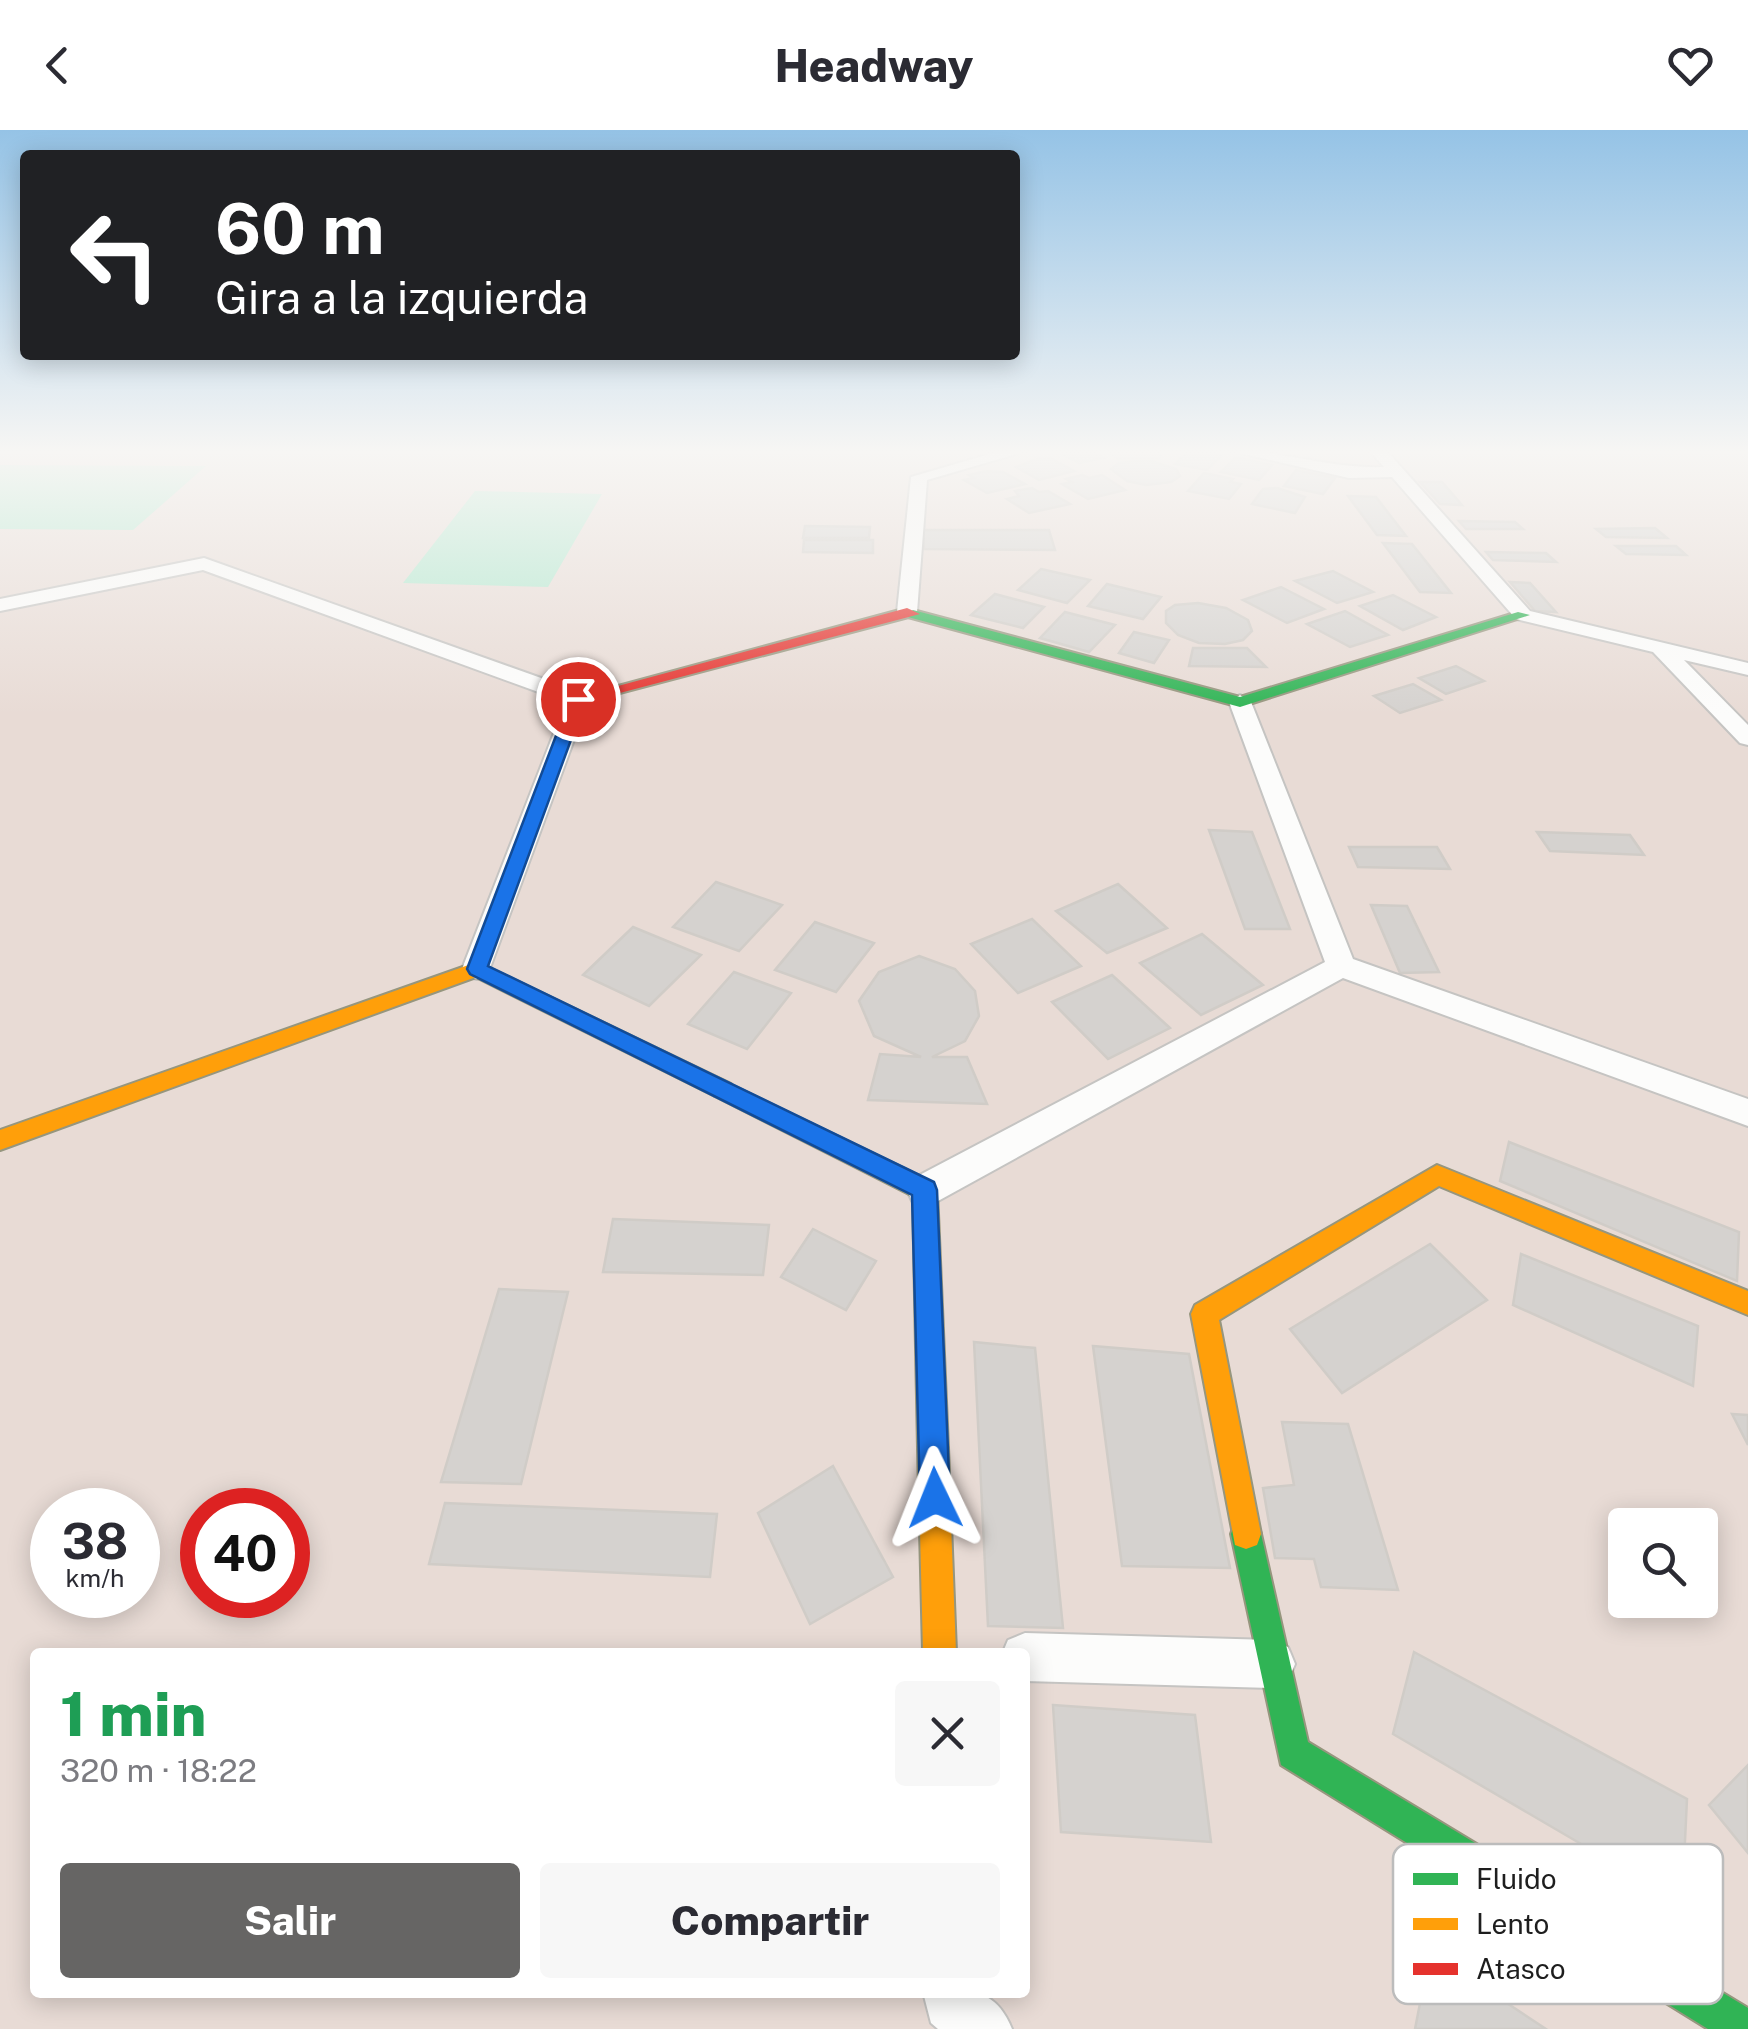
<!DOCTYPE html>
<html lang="es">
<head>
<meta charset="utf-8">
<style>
  :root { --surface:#fff; --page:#f7f7f7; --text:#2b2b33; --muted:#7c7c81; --accent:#666564 }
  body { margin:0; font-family:"Public Sans",sans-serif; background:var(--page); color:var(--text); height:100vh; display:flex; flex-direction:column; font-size:38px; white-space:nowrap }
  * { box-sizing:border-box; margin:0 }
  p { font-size:32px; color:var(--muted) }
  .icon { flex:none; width:55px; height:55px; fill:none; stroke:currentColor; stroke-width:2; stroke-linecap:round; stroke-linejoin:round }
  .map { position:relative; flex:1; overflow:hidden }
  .sheet { position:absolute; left:30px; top:1518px; width:1000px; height:350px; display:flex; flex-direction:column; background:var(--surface); border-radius:10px; box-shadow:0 5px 25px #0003 }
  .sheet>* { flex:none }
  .top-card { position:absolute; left:20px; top:20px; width:1000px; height:210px; border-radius:10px; box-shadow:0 5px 25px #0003; background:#202124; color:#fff; overflow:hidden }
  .buttons { position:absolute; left:1608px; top:1378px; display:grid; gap:20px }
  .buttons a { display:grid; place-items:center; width:110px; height:110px; border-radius:10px; background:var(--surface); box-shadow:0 5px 25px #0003; font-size:50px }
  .speed { position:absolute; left:30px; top:1358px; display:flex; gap:20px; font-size:50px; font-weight:700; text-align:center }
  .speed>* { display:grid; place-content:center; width:130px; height:130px; border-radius:50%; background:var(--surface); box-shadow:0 5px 25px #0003; line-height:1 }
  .speed small { font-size:25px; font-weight:400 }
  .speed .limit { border:15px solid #d22; background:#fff; color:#111 }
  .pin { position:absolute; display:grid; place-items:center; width:85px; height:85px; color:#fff; margin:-42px; border:5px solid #fff; border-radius:50%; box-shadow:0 2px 10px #0007 }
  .me { position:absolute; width:110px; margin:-55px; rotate:358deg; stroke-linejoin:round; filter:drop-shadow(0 0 8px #0008) }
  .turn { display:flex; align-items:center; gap:35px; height:210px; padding:0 30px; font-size:45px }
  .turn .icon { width:130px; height:130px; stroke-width:2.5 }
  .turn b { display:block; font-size:70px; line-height:85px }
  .round { display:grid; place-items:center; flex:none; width:105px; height:105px; border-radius:10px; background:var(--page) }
  .overview { display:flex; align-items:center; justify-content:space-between; height:170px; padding:0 30px }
  h1 { font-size:60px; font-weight:800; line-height:75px; color:#1e9e55 }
  .button { display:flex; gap:20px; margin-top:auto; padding:20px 30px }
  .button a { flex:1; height:115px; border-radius:10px; background:var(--accent); color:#fff; font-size:40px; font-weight:800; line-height:115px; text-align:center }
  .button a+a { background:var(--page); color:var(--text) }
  header { display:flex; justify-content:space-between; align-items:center; height:130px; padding:0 30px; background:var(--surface); font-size:45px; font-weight:800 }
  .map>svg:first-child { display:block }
  .military { fill:#e8dbd5; fill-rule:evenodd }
  .pitch { fill:#afe7cd }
  .building { fill:#d5d2cf; stroke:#d0ccc7; stroke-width:2.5 }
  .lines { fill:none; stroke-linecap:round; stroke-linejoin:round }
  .street-casing { stroke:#c5c4c2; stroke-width:4 }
  .fast-casing { stroke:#96967e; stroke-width:4 }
  .slow-casing { stroke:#96967e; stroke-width:4 }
  .jam-casing { stroke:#96967e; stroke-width:4 }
  .street { fill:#fcfcfb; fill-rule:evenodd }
  .fast { fill:#30b455; fill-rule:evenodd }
  .slow { fill:#ff9f0a; fill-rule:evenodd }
  .jam { fill:#e5322d; fill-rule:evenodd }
  .route { fill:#1a73e8; stroke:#114b97; stroke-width:2.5 }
  .key { fill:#fff; stroke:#bcbcbc; stroke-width:2.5 }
  .key-label { font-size:28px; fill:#1e1e1e }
</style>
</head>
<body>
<header><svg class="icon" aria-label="back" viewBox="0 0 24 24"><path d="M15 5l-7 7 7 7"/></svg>Headway<svg class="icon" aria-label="heart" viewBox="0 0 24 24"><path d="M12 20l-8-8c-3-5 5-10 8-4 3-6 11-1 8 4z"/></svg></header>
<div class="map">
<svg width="1748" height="1899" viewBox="0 0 1748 1899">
  <rect width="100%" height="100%" fill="#edeae6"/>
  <!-- military -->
  <path class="military" d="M0,319H1748V1899H0ZM52,1380H138V1465H52ZM202,1380H288V1465H202ZM1625,1395H1700V1470H1625ZM35,1522H1025V1862H35Z"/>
  <!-- pitch -->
  <g class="pitch">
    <path d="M0,335L206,336L133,400L0,399Z"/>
    <path d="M475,361L602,364L548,457L403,453Z"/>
  </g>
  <!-- building -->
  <g class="building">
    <path d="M1087,319L1103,328L1079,333L1062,324Z"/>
    <path d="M1106,319H1162L1159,329H1118Z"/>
    <path d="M1190,319L1222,325L1207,340L1175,334Z"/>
    <path d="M1236,327L1272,335L1259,350L1221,342Z"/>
    <path d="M1037,329H1052L1074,341L1039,350L1016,337Z"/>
    <path d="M1148,330L1176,339L1180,346L1171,352L1146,355L1127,351L1111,339L1119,333Z"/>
    <path d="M1296,340L1335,348L1323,364L1284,356Z"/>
    <path d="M986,341L1003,342L1025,354L987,363L964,350L974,348L969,345Z"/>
    <path d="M1204,343L1233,349L1230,352L1241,354L1229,369L1188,361Z"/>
    <path d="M1082,345L1089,348L1102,345L1125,360L1088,369L1062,354L1072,352L1066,349Z"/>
    <path d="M1420,352H1442L1462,375L1440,374Z"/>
    <path d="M1032,358L1039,362L1048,361L1070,374L1029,383L1007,369L1019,366L1015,361Z"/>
    <path d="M1277,358L1305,367L1295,383L1252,374L1263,359Z"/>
    <path d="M1348,366L1376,367L1406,406L1377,405Z"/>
    <path d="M1459,391L1515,392L1523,399H1466Z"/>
    <path d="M805,396L870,397L869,408H803Z"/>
    <path d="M1655,398L1667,408L1606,407L1596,399Z"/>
    <path d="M923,400H1049L1055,420L924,419Z"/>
    <path d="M804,410H873V423L803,422Z"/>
    <path d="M1383,413L1412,414L1451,463L1420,462Z"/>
    <path d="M1616,416H1676L1686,425L1626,424Z"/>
    <path d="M1486,422L1546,423L1556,432L1493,430Z"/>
    <path d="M1041,439L1090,450L1067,473L1018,460Z"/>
    <path d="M1333,441L1373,462L1337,473L1295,451Z"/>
    <path d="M1510,452L1530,453L1556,482L1535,481Z"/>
    <path d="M1107,454L1161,467L1143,489L1088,476Z"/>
    <path d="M1281,457L1324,479L1287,493L1243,470Z"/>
    <path d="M995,464L1044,477L1023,498L971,485Z"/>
    <path d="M1393,465L1436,487L1403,500L1360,476Z"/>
    <path d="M1198,473L1226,478L1248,490L1252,501L1243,510L1225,514L1199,513L1178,505L1166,493V481L1175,475Z"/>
    <path d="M1345,481L1388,505L1350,517L1307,494Z"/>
    <path d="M1065,482L1115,495L1089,522L1040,508Z"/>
    <path d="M1134,502L1169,510L1154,533L1119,523Z"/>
    <path d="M1193,518H1247L1266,537L1189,536Z"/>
    <path d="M1456,536L1484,551L1446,564L1419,548Z"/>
    <path d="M1413,554L1441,570L1400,583L1374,566Z"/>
    <path d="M1209,700L1252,702L1290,799H1245Z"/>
    <path d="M1537,702L1630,705L1644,725L1550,721Z"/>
    <path d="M1349,717H1437L1450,739L1358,737Z"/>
    <path d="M716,752L782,775L739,821L673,797Z"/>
    <path d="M1118,754L1167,798L1107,823L1056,781Z"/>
    <path d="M1371,775L1407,776L1439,842L1400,843Z"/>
    <path d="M1032,789L1081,836L1018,863L971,814Z"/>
    <path d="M815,792L874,813L836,862L775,840Z"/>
    <path d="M633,797L701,825L649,876L583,845Z"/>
    <path d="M1202,804L1263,855L1201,885L1140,833Z"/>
    <path d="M919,826L955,839L975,861L979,886L965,911L932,927H967L987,974L868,970L880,924L921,927L874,906L859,871L879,842Z"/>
    <path d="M734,842L791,863L747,919L688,894Z"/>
    <path d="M1112,845L1170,898L1108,929L1052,872Z"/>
    <path d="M1509,1012L1739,1102L1737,1151L1500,1051Z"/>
    <path d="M613,1089L769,1095L763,1145L603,1142Z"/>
    <path d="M813,1099L876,1131L846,1180L781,1147Z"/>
    <path d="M1430,1114L1487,1170L1342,1263L1290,1199Z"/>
    <path d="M1521,1124L1698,1196L1693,1256L1513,1175Z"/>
    <path d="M499,1159L568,1162L521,1354L441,1352Z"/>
    <path d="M974,1212L1035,1218L1063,1498L988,1496Z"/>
    <path d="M1093,1216L1189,1224L1230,1438L1122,1436Z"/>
    <path d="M1732,1284L1748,1285V1315Z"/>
    <path d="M1282,1292L1348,1294L1398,1460L1321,1457L1314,1429L1275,1428L1263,1358L1294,1355Z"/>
    <path d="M833,1336L893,1447L810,1494L758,1383Z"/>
    <path d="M445,1373L717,1384L710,1447L429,1434Z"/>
    <path d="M1414,1522L1687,1669L1682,1773L1393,1604Z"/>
    <path d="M1053,1575L1195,1585L1211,1712L1061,1702Z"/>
    <path d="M1748,1635V1723L1709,1675Z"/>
    <path d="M1430,1822L1546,1899H1415Z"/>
  </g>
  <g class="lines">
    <defs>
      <g id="street">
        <path d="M1007,319H1033L927,350L917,482L914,486H900L897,482L911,347Z"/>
        <path d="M1222,319C1277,319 1329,339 1384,337L1368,319H1385L1530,481L1748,533V545L1684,530L1748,595V615L1740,613L1653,522L1516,489L1392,347L1349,348Z"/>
        <path d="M204,428L586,564L589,569L487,846L477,849L467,846L462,839L566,572L203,440L0,481V469Z"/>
        <path d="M1240,565L1251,572L1353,829L1748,969V996L1343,848L938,1071L925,1075L912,1071L907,1060L912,1049L1325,832L1229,572Z"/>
        <path d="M1025,1503L1271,1510L1288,1517L1295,1534L1288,1551L1271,1558L1025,1551V1522H1003L1008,1510Z"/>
        <path d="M923,1862C966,1862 993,1853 1012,1899H938L931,1893Z"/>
      </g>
      <g id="fast">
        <path d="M913,480L1240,567L1518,482L1530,485L1240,577L908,487L906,484Z"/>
        <path d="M723,951L934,1053L937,1060L948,1318L943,1328L933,1333L923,1328L918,1318L913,1066L715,966L712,960L715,954Z"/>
        <path d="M1246,1389L1257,1393L1261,1404L1308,1612L1748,1878V1899H1708L1281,1635L1231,1404L1235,1393Z"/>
      </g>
      <g id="slow">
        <path d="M477,832L731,954L734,960L731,966H715L476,847L0,1020V1000Z"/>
        <path d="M1437,1035L1748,1161V1185L1439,1056L1219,1190L1261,1404L1257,1415L1246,1419L1235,1415L1191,1184L1195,1175Z"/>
        <path d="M933,1303L943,1308L948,1318L956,1522H923L918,1318L923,1308Z"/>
      </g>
      <path id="jam" d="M907,478L920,484L578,574L570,569Z"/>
    </defs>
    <!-- street casing -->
    <use href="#street" class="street-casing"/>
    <!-- fast casing -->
    <use href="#fast" class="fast-casing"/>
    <!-- slow casing -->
    <use href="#slow" class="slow-casing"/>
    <!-- jam casing -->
    <use href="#jam" class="jam-casing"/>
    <!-- street -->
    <use href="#street" class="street"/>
    <!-- fast -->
    <use href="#fast" class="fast"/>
    <!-- slow -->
    <use href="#slow" class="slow"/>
    <!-- jam -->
    <use href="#jam" class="jam"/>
  </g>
  <!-- sky -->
  <linearGradient id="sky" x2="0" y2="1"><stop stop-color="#95c3e6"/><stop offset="0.55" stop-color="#f7f6f4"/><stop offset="1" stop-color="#f7f6f4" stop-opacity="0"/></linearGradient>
  <rect width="1748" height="585" fill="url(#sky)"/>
  <!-- route -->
  <path class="route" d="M578,565L586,569L488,836L934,1052L937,1060L950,1368L946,1379L935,1384L924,1379L920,1368L912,1065L470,844L467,839L570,569Z"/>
  <!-- legend -->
  <rect x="1393" y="1714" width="330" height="160" rx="15" class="key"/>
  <rect x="1413" y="1743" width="45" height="12" fill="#30b455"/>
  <rect x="1413" y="1788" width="45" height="12" fill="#ff9f0a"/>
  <rect x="1413" y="1833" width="45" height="12" fill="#e5322d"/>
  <g class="key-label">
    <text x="1476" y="1759">Fluido</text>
    <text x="1476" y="1804">Lento</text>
    <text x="1476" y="1849">Atasco</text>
  </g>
</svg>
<div class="buttons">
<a><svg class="icon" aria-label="search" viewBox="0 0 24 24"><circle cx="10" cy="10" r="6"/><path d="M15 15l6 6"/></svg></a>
</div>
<div class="speed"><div>38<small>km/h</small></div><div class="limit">40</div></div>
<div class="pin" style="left:578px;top:569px;background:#d93025"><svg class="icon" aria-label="arrive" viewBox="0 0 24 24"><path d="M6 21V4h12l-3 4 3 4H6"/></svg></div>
<svg class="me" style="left:935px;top:1368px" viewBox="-20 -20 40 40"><path d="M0-17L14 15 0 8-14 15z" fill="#1a73e8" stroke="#fff" stroke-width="4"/></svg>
<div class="top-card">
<div class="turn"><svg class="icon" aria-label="left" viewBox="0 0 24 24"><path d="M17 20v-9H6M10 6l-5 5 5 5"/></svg><div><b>60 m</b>Gira a la izquierda</div></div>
</div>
<section class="sheet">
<div class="overview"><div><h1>1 min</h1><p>320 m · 18:22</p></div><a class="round"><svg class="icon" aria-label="close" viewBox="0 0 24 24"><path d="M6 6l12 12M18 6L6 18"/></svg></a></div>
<div class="button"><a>Salir</a><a>Compartir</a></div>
</section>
</div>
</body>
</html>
